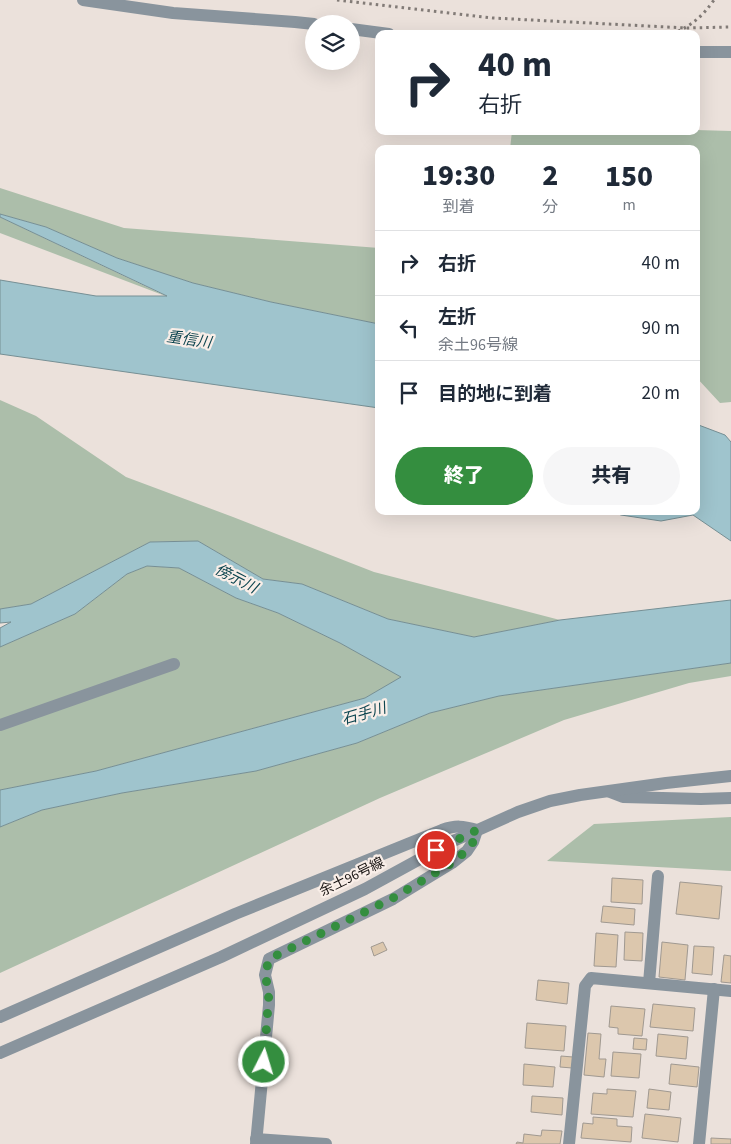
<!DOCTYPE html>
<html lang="ja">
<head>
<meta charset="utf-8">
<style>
  :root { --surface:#fff; --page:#f6f6f7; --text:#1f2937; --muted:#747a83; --line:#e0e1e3; --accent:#348e3f }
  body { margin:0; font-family:"Source Sans 3","Noto Sans JP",sans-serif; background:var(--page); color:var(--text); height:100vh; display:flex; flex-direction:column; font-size:19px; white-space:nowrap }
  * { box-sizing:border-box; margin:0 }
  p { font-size:16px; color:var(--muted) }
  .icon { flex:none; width:28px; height:28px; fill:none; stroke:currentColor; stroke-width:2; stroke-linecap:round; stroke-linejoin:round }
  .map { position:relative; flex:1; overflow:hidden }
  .drawer { position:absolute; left:375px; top:145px; width:325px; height:370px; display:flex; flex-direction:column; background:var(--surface); border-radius:10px; box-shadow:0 5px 20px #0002 }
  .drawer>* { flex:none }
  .guide { position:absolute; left:375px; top:30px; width:325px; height:105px; border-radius:10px; box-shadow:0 5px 20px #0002; background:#fff; color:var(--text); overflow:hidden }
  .tools { position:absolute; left:305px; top:15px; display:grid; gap:10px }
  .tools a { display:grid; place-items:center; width:55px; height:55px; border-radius:50%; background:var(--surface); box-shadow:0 5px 20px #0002; font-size:25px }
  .pin { position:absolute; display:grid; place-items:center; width:42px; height:42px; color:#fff; margin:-21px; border:2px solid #fff; border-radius:50%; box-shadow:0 1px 5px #0007 }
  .me { position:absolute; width:55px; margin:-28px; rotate:5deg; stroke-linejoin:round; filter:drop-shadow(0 0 4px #0008) }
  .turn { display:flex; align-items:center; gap:18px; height:105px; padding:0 20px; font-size:22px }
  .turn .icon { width:65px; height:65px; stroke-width:2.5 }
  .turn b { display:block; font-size:35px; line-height:42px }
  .eta { display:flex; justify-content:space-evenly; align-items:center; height:85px; text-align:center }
  .eta b { font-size:30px; font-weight:800; line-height:35px }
  .action { display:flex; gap:10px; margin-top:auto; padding:10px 20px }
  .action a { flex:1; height:58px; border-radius:30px; background:var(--accent); color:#fff; font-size:20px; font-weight:800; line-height:58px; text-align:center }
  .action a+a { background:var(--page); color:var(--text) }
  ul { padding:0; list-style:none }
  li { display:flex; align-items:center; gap:15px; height:65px; padding:0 20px; border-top:1px solid var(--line) }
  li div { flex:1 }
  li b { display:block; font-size:19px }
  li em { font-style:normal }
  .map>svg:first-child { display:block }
  .green { fill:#acbeaa }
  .water { fill:#9fc4cd; stroke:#768f94 }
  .building { fill:#dcc7ad; stroke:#a09991 }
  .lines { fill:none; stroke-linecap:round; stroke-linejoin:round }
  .path { stroke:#827b77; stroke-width:3; stroke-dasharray:2.5 4; stroke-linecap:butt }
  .minor { stroke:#89949d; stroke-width:12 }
  .route { stroke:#348e3f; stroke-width:9; stroke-dasharray:0 16.2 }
  .labels { text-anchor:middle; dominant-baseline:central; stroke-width:4.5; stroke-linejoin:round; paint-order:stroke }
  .street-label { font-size:14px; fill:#161210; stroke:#f9eee8 }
  .water-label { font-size:15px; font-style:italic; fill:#0d454f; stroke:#f9eee8 }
</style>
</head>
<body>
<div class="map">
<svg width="731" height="1144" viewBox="0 0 731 1144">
  <rect width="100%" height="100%" fill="#ebe1db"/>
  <!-- green -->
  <g class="green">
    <path d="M696,130L731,131V402L720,403L696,377V149H510L512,131H696Z"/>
    <path d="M0,188L124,228L379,248V324L271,302L193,283L117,258L46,227L0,214Z"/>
    <path d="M0,217L168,297L0,233Z"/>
    <path d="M0,400L36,416L126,477L233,517L374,572L560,620L474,637L388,619L302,584L263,579L198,541L150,542L31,604L0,609Z"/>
    <path d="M147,566L179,568L236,598L278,613L340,643L402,677L365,698L96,771L0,790V647L75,614L127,574Z"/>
    <path d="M731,663V676L689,683L564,720L380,798L0,973V827L42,810L122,793L256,771L357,743L430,713L499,696Z"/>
    <path d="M731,817V871L547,861L594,824Z"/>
  </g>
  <!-- water -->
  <g class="water">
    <path d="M0,214L46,227L117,258L193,283L271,302L379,324V408L0,354V280L96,296H167L0,217Z"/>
    <path d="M696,424L725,435L731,442V541L693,515L661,521L621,515L609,511H696Z"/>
    <path d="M198,541L263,579L302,584L388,619L474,637L560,620L731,600V663L499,696L430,713L357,743L256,771L122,793L42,810L0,827V790L96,771L365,698L401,677L340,643L278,613L236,598L179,568L147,566L127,574L75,614L0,647V628L11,622L0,623V609L31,604L150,542Z"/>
  </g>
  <!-- building -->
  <g class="building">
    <path d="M612,878L643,880L642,904L611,902Z"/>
    <path d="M680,882L722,886L719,919L676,914Z"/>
    <path d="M603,906L635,909L634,925L601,922Z"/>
    <path d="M625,932L643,933L642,961L624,960Z"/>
    <path d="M596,933L618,935L616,967L594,966Z"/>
    <path d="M383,942L387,950L374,956L371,947Z"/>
    <path d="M662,942L688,945L685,980L659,977Z"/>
    <path d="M694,946L714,947L712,975L692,973Z"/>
    <path d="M724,955L731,956V983L721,982Z"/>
    <path d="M538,980L569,983L567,1004L536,1000Z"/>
    <path d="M653,1004L695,1008L693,1031L650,1027Z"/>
    <path d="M611,1006L645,1009L642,1036L618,1034V1028L609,1027Z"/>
    <path d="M527,1023L566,1026L564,1051L525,1048Z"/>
    <path d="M588,1033L601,1034L599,1059H606L604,1077L584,1075Z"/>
    <path d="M658,1034L688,1037L686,1059L656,1056Z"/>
    <path d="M634,1038L647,1039L646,1050L633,1049Z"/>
    <path d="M613,1052L641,1054L639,1078L611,1076Z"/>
    <path d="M561,1056L573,1057L572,1068L560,1067Z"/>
    <path d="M524,1064L555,1067L553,1087L523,1085Z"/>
    <path d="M671,1064L699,1067L697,1087L669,1084Z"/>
    <path d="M607,1089L636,1091L633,1117L591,1114L593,1093L607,1094Z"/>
    <path d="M649,1089L671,1092L669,1110L647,1108Z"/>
    <path d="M532,1096L563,1098L562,1115L531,1112Z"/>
    <path d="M645,1114L681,1118L678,1142L642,1138Z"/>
    <path d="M593,1117L617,1119V1126L632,1127L631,1142L581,1138L583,1123L593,1124Z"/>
    <path d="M542,1130L562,1131L560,1144H516L517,1142L523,1143L524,1134L541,1136Z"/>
    <path d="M711,1138L731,1139V1144H711Z"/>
  </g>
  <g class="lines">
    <!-- path -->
    <g class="path">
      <path d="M337,0L493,18L686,28L731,27"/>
      <path d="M672,34C691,26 702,17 714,0"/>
    </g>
    <!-- minor -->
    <g class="minor">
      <path d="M83,0L173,13L295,22L314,24"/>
      <path d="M351,29L389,34"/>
      <path d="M696,52H731"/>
      <path d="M0,725L174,664"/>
      <path d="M610,792L623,797L701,799L731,798"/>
      <path d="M649,983L658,876"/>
      <path d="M0,1017L235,914L442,830C456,825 463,826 477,830L473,842L467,851L452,863L393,899L269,959L265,975L269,992V1005L256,1144"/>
      <path d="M0,1053L221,957L365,889L451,842L518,812L550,801L580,795L666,783L731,776"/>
      <path d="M256,1139L326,1144"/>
      <path d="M569,1144L585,986L591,978L731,991"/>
      <path d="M699,1144L714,989"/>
    </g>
  </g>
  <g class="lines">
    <!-- route -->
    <path class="route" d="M264,1062L269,992L265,975L269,959L393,898L452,863L466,851L473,842L477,830L436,850"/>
  </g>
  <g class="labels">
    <!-- street labels -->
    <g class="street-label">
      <text transform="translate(352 877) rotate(-26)">余土96号線</text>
    </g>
    <!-- water labels -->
    <g class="water-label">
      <text transform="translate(189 340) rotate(8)">重信川</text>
      <text transform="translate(236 579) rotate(27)">傍示川</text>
      <text transform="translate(364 714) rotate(-16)">石手川</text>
    </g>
  </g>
</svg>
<div class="tools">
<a><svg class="icon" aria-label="layers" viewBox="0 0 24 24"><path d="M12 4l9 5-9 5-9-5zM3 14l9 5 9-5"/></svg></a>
</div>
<div class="pin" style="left:436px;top:850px;background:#d93025"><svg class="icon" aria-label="arrive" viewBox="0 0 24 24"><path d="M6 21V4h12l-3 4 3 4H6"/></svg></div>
<svg class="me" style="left:264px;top:1062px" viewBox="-20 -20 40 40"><circle r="17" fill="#348e3f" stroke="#fff" stroke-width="3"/><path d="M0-11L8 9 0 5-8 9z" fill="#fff"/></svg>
<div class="guide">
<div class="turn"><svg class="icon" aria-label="right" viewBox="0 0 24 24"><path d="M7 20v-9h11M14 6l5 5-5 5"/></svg><div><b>40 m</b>右折</div></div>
</div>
<section class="drawer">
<div class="eta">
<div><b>19:30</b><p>到着</p></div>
<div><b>2</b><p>分</p></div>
<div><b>150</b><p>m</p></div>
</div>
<ul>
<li><svg class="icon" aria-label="right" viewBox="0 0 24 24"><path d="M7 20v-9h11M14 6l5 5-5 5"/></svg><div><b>右折</b></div><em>40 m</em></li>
<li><svg class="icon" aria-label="left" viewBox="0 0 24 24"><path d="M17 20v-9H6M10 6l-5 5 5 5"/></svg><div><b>左折</b><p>余土96号線</p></div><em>90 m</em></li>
<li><svg class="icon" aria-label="arrive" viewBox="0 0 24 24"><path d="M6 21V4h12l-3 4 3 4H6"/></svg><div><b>目的地に到着</b></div><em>20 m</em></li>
</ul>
<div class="action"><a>終了</a><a>共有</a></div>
</section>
</div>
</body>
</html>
